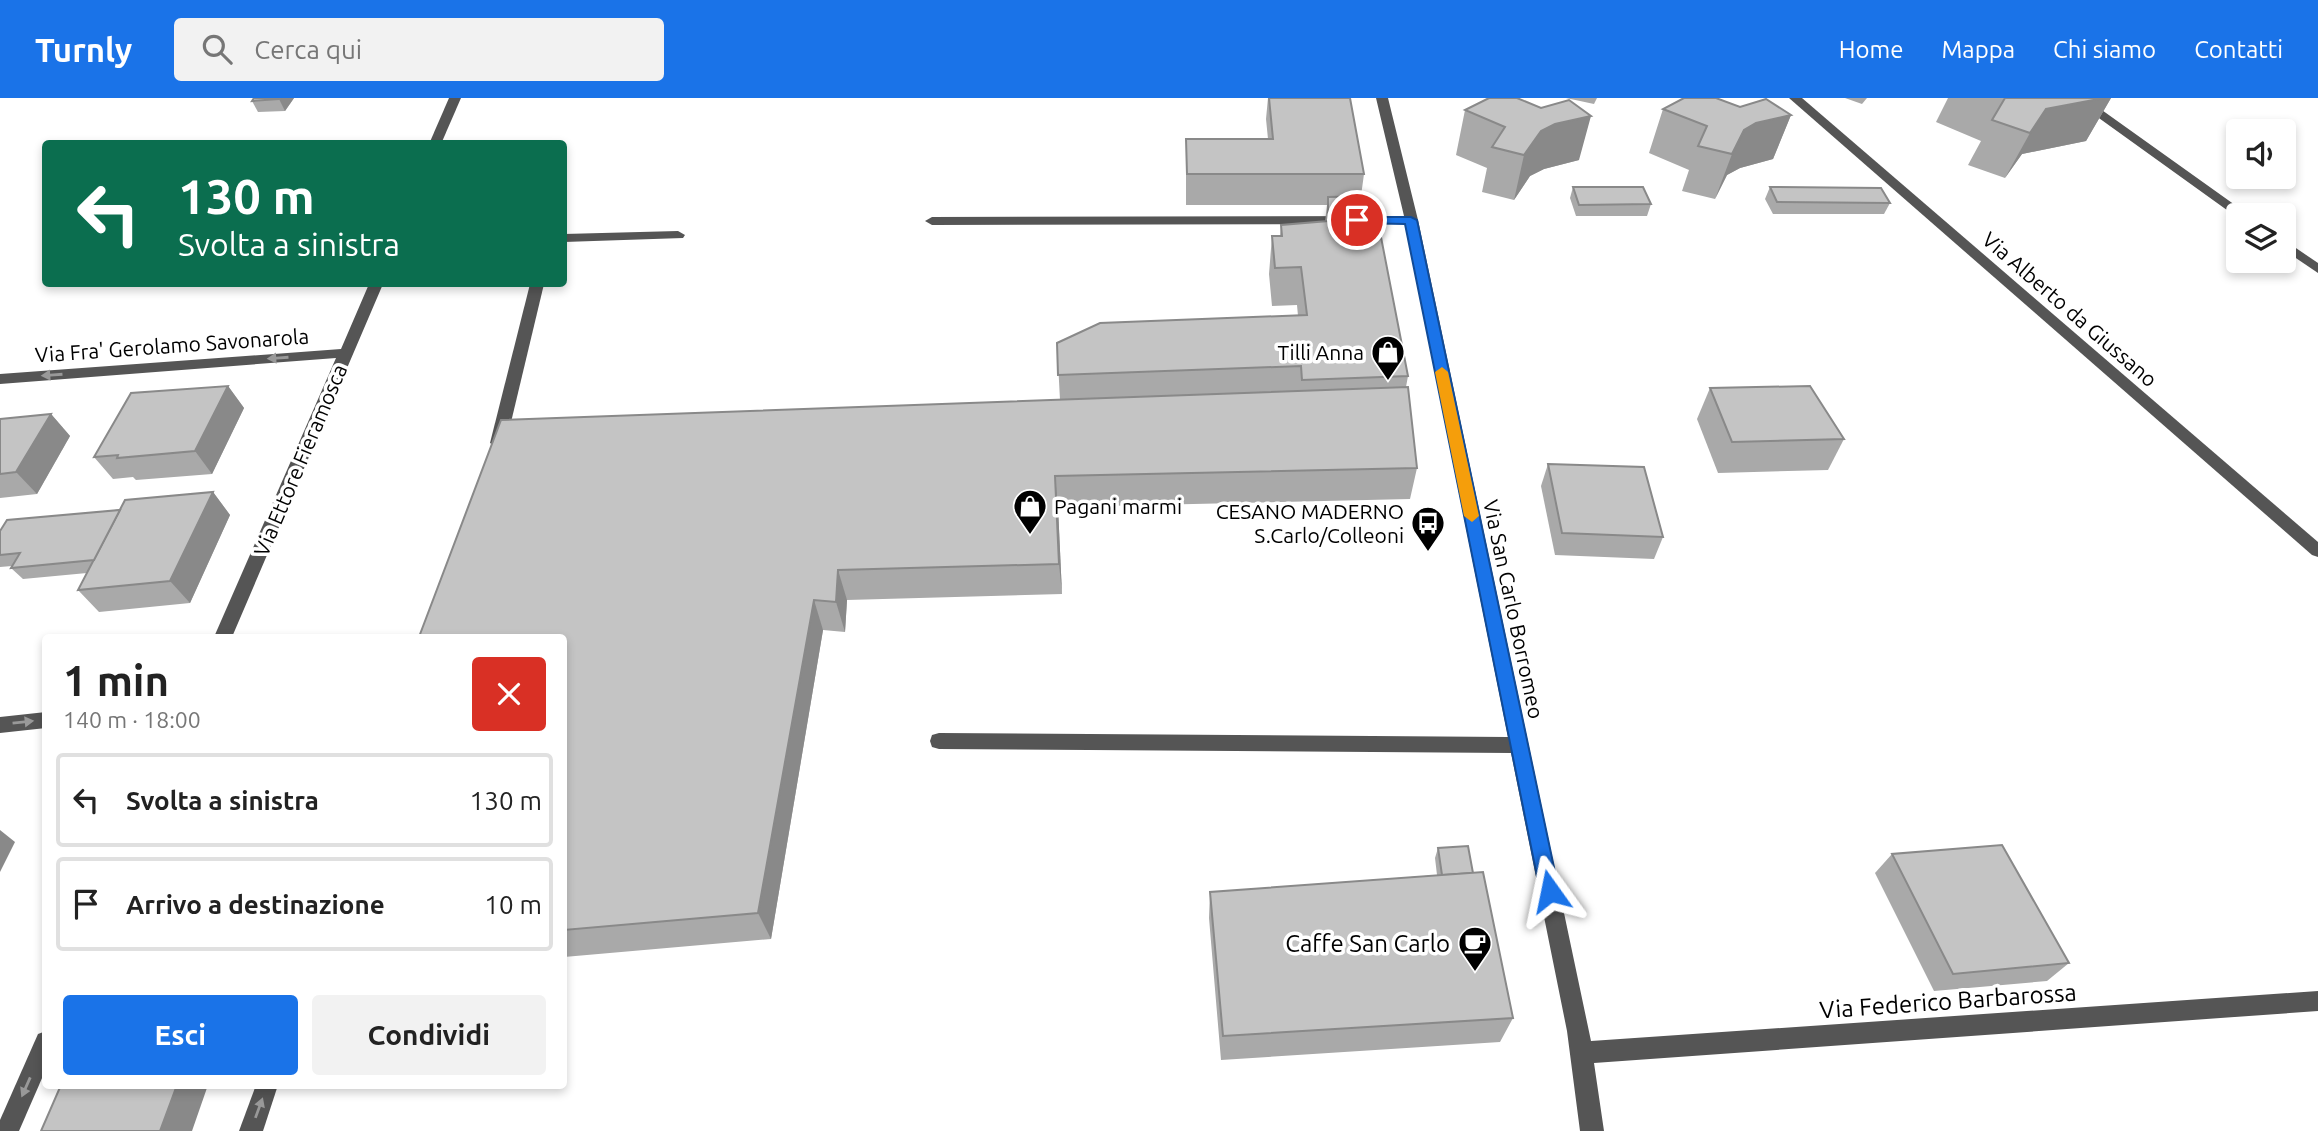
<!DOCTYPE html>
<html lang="it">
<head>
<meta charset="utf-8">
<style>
  :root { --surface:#fff; --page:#f2f2f2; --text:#222; --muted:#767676; --line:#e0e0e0; --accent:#1a73e8 }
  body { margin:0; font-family:Ubuntu,sans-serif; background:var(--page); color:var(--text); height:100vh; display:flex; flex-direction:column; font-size:26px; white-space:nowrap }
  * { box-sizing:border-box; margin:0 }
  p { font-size:23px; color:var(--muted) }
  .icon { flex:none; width:38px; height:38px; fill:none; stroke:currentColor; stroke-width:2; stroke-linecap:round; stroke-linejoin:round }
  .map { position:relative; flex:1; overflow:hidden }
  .panel { position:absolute; left:42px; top:536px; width:525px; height:455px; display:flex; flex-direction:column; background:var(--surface); border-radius:7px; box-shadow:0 4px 10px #0003 }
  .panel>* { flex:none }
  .hud { position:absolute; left:42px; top:42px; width:525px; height:147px; border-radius:7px; box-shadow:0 4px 10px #0003; background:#0b6e4f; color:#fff; overflow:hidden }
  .controls { position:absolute; left:2226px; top:21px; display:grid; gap:14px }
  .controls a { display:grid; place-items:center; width:70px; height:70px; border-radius:7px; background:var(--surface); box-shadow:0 4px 10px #0003; font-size:35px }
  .pin { position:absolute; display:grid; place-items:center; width:60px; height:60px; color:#fff; margin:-30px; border:4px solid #fff; border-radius:50%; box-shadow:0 2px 7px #0007 }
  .me { position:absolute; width:77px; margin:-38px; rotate:348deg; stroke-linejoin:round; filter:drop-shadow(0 0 5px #0008) }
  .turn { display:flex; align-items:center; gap:24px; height:147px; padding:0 21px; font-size:32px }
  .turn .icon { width:91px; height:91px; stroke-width:2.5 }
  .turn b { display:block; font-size:49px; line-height:60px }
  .round { display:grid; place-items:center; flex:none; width:74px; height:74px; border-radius:7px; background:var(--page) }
  .summary { display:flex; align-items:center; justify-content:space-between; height:119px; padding:0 21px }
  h1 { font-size:42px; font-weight:700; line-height:52px }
  .button { display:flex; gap:14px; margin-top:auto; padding:14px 21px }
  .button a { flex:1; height:80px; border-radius:7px; background:var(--accent); color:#fff; font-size:28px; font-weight:700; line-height:80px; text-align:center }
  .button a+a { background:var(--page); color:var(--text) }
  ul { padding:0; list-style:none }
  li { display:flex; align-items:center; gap:21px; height:94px; margin:0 14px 10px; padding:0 7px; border:4px solid var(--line); border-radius:7px }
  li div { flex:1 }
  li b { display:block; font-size:26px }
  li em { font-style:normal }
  header { display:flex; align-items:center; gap:42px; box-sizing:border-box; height:98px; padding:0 35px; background:var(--accent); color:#fff }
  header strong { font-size:33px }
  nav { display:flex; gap:38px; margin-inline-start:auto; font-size:24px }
  .search { width:490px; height:63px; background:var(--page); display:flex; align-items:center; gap:18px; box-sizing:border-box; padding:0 24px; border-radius:7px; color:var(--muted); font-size:26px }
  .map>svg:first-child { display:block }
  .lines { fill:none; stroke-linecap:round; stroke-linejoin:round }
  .minor { fill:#555; fill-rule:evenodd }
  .wall { fill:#a9a9a9 }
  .shaded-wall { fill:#898989 }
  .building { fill:#c4c4c4; stroke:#898989; stroke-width:2 }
  .oneway { fill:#999 }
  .route { fill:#1a73e8; stroke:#114b97; stroke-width:2 }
  .slow { fill:#f59e0b }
  .labels { text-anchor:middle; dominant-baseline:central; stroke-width:7; stroke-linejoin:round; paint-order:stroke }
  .street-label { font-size:21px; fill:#000; stroke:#fff }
  .poi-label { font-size:21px; fill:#000; stroke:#fff; text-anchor:end }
  .near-poi-label { font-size:24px; fill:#000; stroke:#fff; text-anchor:end }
  .near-street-label { font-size:24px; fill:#000; stroke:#fff }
</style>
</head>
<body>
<header>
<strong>Turnly</strong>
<div class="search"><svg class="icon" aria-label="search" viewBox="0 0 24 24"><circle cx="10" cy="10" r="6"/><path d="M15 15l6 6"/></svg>Cerca qui</div>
<nav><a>Home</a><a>Mappa</a><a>Chi siamo</a><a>Contatti</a></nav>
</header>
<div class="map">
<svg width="2318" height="1033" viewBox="0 0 2318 1033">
  <rect width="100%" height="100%" fill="#fff"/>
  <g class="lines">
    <!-- minor -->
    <g class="minor">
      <path d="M449,0H461L441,46H429Z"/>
      <path d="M1376,0H1388L1418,122L1591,943L2318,893V913L1594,965L1604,1033H1580L1567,933L1511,655L939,651L932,649L930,643L932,637L939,635L1508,639L1405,126L932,127L925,123L932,119L1404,118Z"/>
      <path d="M1789,0H1802L2318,444V459L2312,457Z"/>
      <path d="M2071,0H2085L2249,117H2238V120Z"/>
      <path d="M678,133L685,137L683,140L564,144V136Z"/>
      <path d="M2284,142L2318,165V175L2284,152Z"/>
      <path d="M369,186H383L232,539H214L336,260L0,286V276L341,251Z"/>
      <path d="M530,186H544L506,345L498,350L490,345Z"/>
      <path d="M46,614V630L0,635V619Z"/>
      <path d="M46,933V971L19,1033H0V1022L38,936Z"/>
      <path d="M256,987H278L263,1033H239Z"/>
    </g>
  </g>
  <!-- wall -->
  <g class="wall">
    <path d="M254,0H294L285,13L258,14L252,3Z"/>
    <path d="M1268,0H1350L1364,76L1361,98L1408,278L1406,289L1417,370L1410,401L1058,409L1062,496L847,502L845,534L823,532L771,841L564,859V539L1060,302L1057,245L1298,218L1297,207L1272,208L1269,176L1272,138H1280L1281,127L1325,124L1327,107H1186V41H1268L1266,21Z"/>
    <path d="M1489,0L1579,62L1544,71L1530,78L1514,102L1482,94L1487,70L1456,57L1465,12Z"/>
    <path d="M1566,0H1597L1594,6Z"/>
    <path d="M1845,0H1867L1862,6Z"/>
    <path d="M1948,0H2111L2086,43L2022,56L2005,80L1968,67L1981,43L1936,24Z"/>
    <path d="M1740,9L1791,17L1773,61L1740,70L1727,77L1715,101L1682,93L1689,72L1649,55L1663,11Z"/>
    <path d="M1573,89L1651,106L1647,118H1576L1570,100Z"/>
    <path d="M1770,89L1890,105L1884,116H1773L1765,101Z"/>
    <path d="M228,288L244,310L212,376L136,382L133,379L113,381L94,359Z"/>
    <path d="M1710,290L1844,341L1828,372L1718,375L1697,321Z"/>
    <path d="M51,316L70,338L37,396L0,400V321Z"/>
    <path d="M1548,366L1663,439L1654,461L1555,457L1541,388Z"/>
    <path d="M213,394L230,417L190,505L99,514L78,492L87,475L23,481L11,470L12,468L0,469V433Z"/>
    <path d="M1438,750L1473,775L1513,920L1500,944L1221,962L1209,820L1210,794L1437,777L1435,760Z"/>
    <path d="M1892,756L2069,865L2047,883L1934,893L1875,775Z"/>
  </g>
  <!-- shaded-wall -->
  <g class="shaded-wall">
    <path d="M280,0H294L285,13L279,1Z"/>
    <path d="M2104,0H2111L2086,43L2022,56L2005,80L2030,35L2046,11Z"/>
    <path d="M1791,17L1773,61L1740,70L1727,77L1715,101L1732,56L1744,32L1756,25Z"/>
    <path d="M1591,18L1579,62L1544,71L1530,78L1514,102L1524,57L1541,33L1555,26Z"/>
    <path d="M228,288L244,310L212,376L195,353Z"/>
    <path d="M51,316L70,338L37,396L16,374Z"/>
    <path d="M1055,378L1058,409L1062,496L1059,466Z"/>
    <path d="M213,394L230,417L190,505L170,483Z"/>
    <path d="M838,472L847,502L845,534L836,504Z"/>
    <path d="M814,502L823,532L771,841L758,815Z"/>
    <path d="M0,732L15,744L0,774Z"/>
    <path d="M177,987H208L192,1033H160Z"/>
  </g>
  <!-- building -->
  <g class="building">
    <path d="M254,0H280L279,1L252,3Z"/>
    <path d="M1269,0H1350L1364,76H1187L1186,41H1273Z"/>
    <path d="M1489,0H1517L1541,10L1569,2L1591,18L1555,26L1541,33L1524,57L1492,49L1505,29L1465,12Z"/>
    <path d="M1684,0H1716L1740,9L1766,1L1791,17L1756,25L1744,32L1732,56L1698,48L1707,28L1663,11Z"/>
    <path d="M2005,0H2104L2046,11L2030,35L1992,22Z"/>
    <path d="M1573,89H1643L1651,106L1579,107Z"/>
    <path d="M1770,89L1881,90L1890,105L1777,104Z"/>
    <path d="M1373,98L1408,278L1302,282L1301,268L1058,277L1057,245L1100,225L1307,217L1301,169L1275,170L1272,138H1282L1281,127L1328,123V99Z"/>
    <path d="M228,288L195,353L117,360L118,357L94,359L131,295Z"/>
    <path d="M1810,288L1844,341L1732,344L1710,290Z"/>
    <path d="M1408,289L1417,370L1055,378L1059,466L838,472L836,504L814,502L758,815L564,832V539H419L501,322Z"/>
    <path d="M51,316L16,374L0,376V321Z"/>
    <path d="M1548,366L1644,369L1663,439L1562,435Z"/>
    <path d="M213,394L170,483L78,492L125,402Z"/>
    <path d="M120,412L94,462L11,470L20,455L0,457V433L7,422Z"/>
    <path d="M2002,747L2069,865L1953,876L1892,756Z"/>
    <path d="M1468,748L1473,775L1442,777L1438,750Z"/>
    <path d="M1483,774L1513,920L1223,938L1210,794Z"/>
    <path d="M61,987H177L160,1033H41Z"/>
  </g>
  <!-- one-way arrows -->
  <defs><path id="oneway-solid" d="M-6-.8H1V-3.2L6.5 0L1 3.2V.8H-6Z" transform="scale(1.75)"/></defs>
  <g class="oneway">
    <use href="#oneway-solid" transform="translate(278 260) rotate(176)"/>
    <use href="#oneway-solid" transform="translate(52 277) rotate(176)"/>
    <use href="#oneway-solid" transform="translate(23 624) rotate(-6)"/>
    <use href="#oneway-solid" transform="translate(26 989) rotate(114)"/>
    <use href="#oneway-solid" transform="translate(259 1010) rotate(-70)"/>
  </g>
  <!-- route -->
  <path class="route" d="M1357,119H1411L1417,122L1559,793L1556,799L1550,802L1543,799L1540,793L1405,126L1353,125V120Z"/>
  <!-- slow -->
  <path class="slow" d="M1442,269L1448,274L1479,418L1472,424L1464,418L1435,274Z"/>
  <!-- icons -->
  <defs>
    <symbol id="shop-pin" viewBox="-11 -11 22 30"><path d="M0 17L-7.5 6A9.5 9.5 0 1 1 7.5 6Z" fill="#000" stroke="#fff"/><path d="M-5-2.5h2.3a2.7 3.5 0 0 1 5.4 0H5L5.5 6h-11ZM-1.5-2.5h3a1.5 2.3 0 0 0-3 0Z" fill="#fff"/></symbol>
    <symbol id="bus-pin" viewBox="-11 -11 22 30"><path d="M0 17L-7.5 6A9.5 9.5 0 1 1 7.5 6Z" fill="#000" stroke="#fff"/><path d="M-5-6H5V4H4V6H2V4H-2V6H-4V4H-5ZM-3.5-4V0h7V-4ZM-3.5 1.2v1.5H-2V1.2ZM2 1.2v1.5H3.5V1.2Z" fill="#fff"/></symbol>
    <symbol id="cafe-pin" viewBox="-11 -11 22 30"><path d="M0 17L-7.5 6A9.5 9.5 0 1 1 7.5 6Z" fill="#000" stroke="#fff"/><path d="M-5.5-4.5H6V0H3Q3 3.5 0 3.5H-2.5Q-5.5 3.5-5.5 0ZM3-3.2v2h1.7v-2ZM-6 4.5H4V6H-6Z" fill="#fff"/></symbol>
  </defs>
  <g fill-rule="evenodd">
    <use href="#shop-pin" x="1369" y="235" width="38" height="52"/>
    <use href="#shop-pin" x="1011" y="389" width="38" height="52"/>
    <use href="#bus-pin" x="1409" y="406" width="38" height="52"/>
    <use href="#cafe-pin" x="1456" y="826" width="38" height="52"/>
  </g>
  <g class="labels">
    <!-- street labels -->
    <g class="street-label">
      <text transform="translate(2070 211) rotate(41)">Via Alberto da Giussano</text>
      <text transform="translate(172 247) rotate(-4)">Via Fra' Gerolamo Savonarola</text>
      <text transform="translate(300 362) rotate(-67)">Via Ettore Fieramosca</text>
      <text transform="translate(1514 511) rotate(78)">Via San Carlo Borromeo</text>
    </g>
    <!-- poi labels -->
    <g class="poi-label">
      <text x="1364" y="254">Tilli Anna</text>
      <text x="1054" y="408" text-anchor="start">Pagani marmi</text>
      <text x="1404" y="413">CESANO MADERNO<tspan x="1404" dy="24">S.Carlo/Colleoni</tspan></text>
    </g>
    <!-- near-poi labels -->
    <g class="near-poi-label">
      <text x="1450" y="845">Caffe San Carlo</text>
    </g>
    <!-- near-street labels -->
    <g class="near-street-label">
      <text transform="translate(1948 903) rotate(-4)">Via Federico Barbarossa</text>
    </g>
  </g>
</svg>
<div class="controls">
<a><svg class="icon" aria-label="sound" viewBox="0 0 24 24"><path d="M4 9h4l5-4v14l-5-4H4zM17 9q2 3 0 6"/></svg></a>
<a><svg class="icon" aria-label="layers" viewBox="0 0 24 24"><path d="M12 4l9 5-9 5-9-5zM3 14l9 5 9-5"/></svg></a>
</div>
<div class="pin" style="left:1357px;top:122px;background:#d93025"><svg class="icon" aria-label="arrive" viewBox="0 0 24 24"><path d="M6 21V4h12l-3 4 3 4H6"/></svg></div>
<svg class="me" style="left:1550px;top:793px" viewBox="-20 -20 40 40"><path d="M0-17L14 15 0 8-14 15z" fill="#1a73e8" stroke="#fff" stroke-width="4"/></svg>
<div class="hud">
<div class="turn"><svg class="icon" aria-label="left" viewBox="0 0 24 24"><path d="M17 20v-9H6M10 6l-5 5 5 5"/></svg><div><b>130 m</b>Svolta a sinistra</div></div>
</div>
<section class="panel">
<div class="summary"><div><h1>1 min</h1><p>140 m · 18:00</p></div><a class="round" style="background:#d93025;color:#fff"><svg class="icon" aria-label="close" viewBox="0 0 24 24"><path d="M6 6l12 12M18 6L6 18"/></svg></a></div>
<ul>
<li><svg class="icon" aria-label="left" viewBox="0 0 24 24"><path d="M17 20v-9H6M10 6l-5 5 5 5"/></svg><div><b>Svolta a sinistra</b></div><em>130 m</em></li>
<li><svg class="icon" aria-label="arrive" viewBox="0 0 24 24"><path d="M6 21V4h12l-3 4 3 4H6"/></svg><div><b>Arrivo a destinazione</b></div><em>10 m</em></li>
</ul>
<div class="button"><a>Esci</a><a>Condividi</a></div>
</section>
</div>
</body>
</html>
